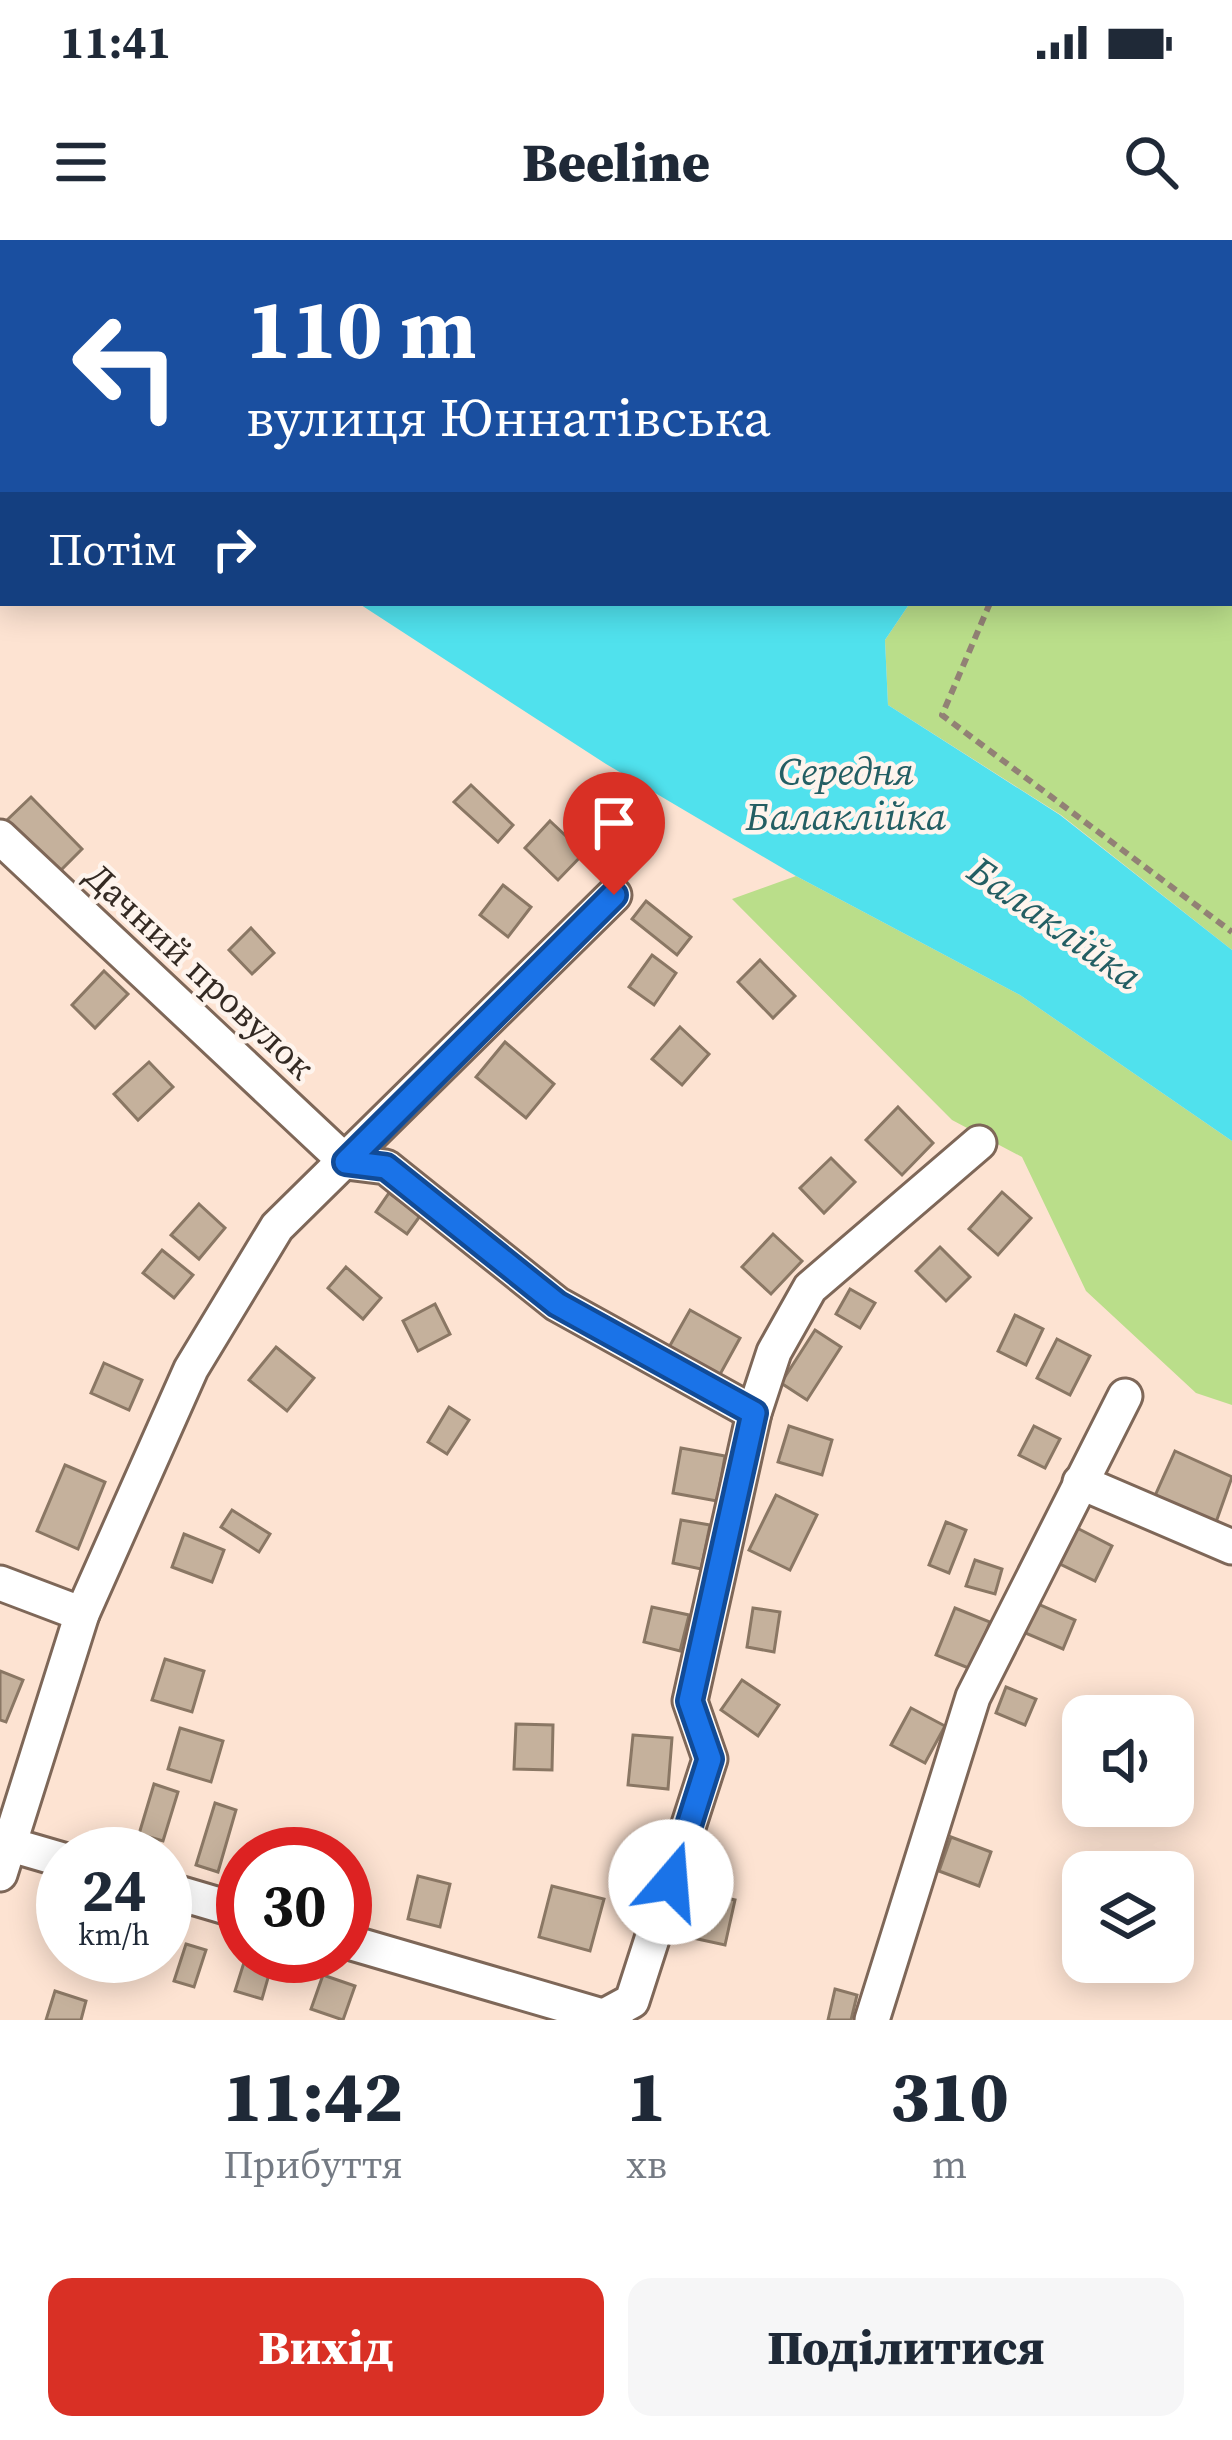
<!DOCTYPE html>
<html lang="uk">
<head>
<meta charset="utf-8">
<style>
  :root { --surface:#fff; --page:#f6f6f7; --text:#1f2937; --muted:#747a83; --accent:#d93025 }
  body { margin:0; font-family:"Source Serif 4",serif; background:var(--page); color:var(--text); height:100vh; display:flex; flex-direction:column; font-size:45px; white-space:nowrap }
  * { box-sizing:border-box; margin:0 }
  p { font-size:39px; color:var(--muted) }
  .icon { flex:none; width:66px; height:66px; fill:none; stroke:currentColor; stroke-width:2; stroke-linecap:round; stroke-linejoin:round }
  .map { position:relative; height:1780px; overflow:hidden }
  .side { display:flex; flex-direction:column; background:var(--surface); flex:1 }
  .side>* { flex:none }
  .guide { position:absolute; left:0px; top:0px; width:1233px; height:366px; box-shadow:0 6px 30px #0003; background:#1a4fa0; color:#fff; overflow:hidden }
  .tools { position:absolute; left:1062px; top:1455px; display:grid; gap:24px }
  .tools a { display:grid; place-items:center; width:132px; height:132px; border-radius:24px; background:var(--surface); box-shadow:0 6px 30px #0003; font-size:60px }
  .speed { position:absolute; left:36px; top:1587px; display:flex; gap:24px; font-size:60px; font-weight:700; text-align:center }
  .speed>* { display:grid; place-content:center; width:156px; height:156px; border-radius:50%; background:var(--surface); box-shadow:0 6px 30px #0003; line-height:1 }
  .speed small { font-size:30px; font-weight:400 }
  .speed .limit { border:18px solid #d22; background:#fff; color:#111 }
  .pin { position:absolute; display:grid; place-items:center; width:102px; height:102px; color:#fff; margin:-123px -51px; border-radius:50% 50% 50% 0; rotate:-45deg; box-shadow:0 0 12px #0007 }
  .pin .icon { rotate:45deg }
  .me { position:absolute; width:132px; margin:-66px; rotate:18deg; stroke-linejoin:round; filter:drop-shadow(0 0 9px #0008) }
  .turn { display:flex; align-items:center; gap:42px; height:252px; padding:0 48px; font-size:54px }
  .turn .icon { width:156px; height:156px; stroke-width:2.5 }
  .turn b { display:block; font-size:84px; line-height:102px }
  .then { display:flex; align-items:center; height:114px; padding:0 48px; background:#0003; gap:24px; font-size:45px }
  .eta { display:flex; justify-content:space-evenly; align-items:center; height:204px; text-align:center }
  .eta b { font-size:72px; font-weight:800; line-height:84px }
  .primary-button { display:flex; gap:24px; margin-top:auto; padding:24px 48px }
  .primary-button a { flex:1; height:138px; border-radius:24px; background:var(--accent); color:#fff; font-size:48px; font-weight:800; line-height:138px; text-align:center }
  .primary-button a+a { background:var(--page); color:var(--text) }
  .status { display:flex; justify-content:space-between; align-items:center; height:84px; padding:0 60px; background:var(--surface); direction:ltr }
  .status svg { height:33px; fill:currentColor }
  header { display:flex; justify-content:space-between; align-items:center; height:156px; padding:0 48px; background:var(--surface); font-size:54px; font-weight:800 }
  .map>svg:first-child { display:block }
  .green { fill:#bade8a }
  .water { fill:#50e1ed }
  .building { fill:#c5b19c; stroke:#8a7764; stroke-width:3 }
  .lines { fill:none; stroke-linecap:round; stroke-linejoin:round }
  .street-casing { stroke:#7e6758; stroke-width:39 }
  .path { stroke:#928175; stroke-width:6; stroke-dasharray:9 6; stroke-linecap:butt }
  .street { stroke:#fff; stroke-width:33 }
  .route-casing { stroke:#114b97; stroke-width:30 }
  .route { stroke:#1a73e8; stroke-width:21 }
  .labels { text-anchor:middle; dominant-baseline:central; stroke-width:9; stroke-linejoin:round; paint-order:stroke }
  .street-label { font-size:36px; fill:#342a23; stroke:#fef4ed }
  .water-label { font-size:39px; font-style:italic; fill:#235e63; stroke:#fef4ed }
</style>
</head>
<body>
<div class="status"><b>11:41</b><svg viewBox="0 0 49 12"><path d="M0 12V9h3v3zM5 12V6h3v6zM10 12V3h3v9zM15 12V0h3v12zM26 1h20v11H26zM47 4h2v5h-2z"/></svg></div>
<header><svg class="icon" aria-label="menu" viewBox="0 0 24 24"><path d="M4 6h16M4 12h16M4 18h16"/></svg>Beeline<svg class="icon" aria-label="search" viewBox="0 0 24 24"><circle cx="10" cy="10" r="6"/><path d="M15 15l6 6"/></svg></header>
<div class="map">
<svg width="1232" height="1780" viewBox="0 0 1232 1780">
  <rect width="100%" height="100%" fill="#fde3d2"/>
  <!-- green -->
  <g class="green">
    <path d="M213,0H967L968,3H217Z"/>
    <path d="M1074,0H1232V710L1061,575L888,465L885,400L910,363H1230V3Z"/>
    <path d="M796,636L1020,755L1232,901V1165L1196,1153L1086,1051L1022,917L952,880L732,659Z"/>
  </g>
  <!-- water -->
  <g class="water">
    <path d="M0,0H213L217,3H3V109Z"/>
    <path d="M358,363H910L885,400L888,465L1060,575L1232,710V901L1020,755L796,636L606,524Z"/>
  </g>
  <!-- building -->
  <g class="building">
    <path d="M471,545L513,585L498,602L454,562Z"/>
    <path d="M31,557L82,609L57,634L6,581Z"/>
    <path d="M550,581L584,613L558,640L525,608Z"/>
    <path d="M503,645L531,667L508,697L480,675Z"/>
    <path d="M646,661L691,697L677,715L632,679Z"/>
    <path d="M251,688L274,713L252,734L229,710Z"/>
    <path d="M652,715L676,733L654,765L629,747Z"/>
    <path d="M760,720L795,756L773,778L738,742Z"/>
    <path d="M104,731L128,754L95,788L72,765Z"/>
    <path d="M680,787L709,814L682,845L652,819Z"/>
    <path d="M505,802L554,844L526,878L476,837Z"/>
    <path d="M149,822L173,847L138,880L114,854Z"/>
    <path d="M898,867L933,903L902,935L866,900Z"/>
    <path d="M831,918L855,942L824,973L800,948Z"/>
    <path d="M1002,952L1031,978L998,1015L969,989Z"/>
    <path d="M389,953L420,976L407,994L376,972Z"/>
    <path d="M199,964L225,988L199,1019L171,995Z"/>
    <path d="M773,994L802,1021L771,1054L742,1027Z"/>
    <path d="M940,1007L970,1037L946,1061L916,1031Z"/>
    <path d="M162,1010L193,1035L174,1058L143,1033Z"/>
    <path d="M346,1027L381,1058L363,1079L328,1048Z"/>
    <path d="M850,1049L875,1063L860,1088L836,1074Z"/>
    <path d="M435,1064L450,1094L418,1111L403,1081Z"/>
    <path d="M690,1070L740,1098L718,1138L668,1109Z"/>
    <path d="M1015,1075L1043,1089L1026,1125L998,1111Z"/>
    <path d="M815,1090L841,1107L807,1160L781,1143Z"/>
    <path d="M1057,1099L1090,1116L1070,1155L1037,1138Z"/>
    <path d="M276,1107L314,1138L287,1171L249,1140Z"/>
    <path d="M104,1123L142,1140L129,1170L91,1153Z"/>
    <path d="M449,1167L469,1180L447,1214L428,1202Z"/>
    <path d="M789,1186L832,1200L822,1235L778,1222Z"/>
    <path d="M1034,1186L1060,1199L1045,1228L1019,1215Z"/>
    <path d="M681,1208L725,1216L717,1261L673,1253Z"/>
    <path d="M1175,1211L1232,1237L1215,1285L1154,1258Z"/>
    <path d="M65,1225L105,1242L78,1309L37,1291Z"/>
    <path d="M776,1255L817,1275L790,1330L749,1310Z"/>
    <path d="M232,1270L270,1294L259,1312L221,1287Z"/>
    <path d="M681,1280L710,1285L701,1329L673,1323Z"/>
    <path d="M946,1282L966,1290L949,1333L929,1325Z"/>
    <path d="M1077,1288L1112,1306L1095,1341L1060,1324Z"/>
    <path d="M184,1294L224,1310L212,1342L172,1327Z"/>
    <path d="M975,1320L1002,1329L995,1354L966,1346Z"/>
    <path d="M1036,1363L1075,1380L1063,1409L1023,1392Z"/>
    <path d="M652,1367L689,1375L680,1411L644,1402Z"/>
    <path d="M753,1368L780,1372L774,1412L747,1407Z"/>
    <path d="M955,1368L990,1382L971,1429L936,1415Z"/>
    <path d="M165,1419L204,1431L192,1472L152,1460Z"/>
    <path d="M0,1431L23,1440L6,1482L0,1480Z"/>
    <path d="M742,1440L779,1465L758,1496L721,1470Z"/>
    <path d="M1006,1447L1036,1459L1025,1485L996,1473Z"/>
    <path d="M911,1468L945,1486L925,1523L891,1505Z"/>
    <path d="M516,1484L553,1485L552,1530L514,1529Z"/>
    <path d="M180,1488L223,1501L211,1542L168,1529Z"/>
    <path d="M633,1495L672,1498L668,1549L628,1545Z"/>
    <path d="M154,1544L178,1552L163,1601L139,1594Z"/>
    <path d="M215,1563L236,1570L218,1632L196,1625Z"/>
    <path d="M951,1597L991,1612L979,1646L939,1631Z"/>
    <path d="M418,1636L450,1644L440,1687L408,1679Z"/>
    <path d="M552,1646L604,1659L590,1711L539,1697Z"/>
    <path d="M694,1651L735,1660L725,1705L684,1696Z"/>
    <path d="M186,1704L206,1710L194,1747L174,1741Z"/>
    <path d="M70,1716H103L101,1725Z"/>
    <path d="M246,1716L272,1724L262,1759L235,1751Z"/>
    <path d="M323,1735L355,1746L343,1780L311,1769Z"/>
    <path d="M835,1749L857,1755L851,1780H828Z"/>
    <path d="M55,1751L86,1761L81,1780H46Z"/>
  </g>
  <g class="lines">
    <defs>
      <g id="street">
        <path d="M0,249L3,247"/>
        <path d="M0,597L346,922"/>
        <path d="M346,922L386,927L557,1064L754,1173"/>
        <path d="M1080,1242L1232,1307"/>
        <path d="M0,1343L82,1374"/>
        <path d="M8,1604L63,1620"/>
        <path d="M0,1634L82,1374L191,1129L277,987L614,655"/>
        <path d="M165,1649L243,1672"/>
        <path d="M345,1701L616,1780"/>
        <path d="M597,1780L632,1761L710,1519L690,1461L754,1173L774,1112L810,1048L979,903"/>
        <path d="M872,1780L973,1457L1125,1156"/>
      </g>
    </defs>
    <!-- street casing -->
    <use href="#street" class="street-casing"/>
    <!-- path -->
    <g class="path">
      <path d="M264,0L268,3"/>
      <path d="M891,0L893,3"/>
      <path d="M589,3L591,0"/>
      <path d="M1113,3L1114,0"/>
      <path d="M990,363L942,475L1232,692"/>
    </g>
    <!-- street -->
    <use href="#street" class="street"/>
  </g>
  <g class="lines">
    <defs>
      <path id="route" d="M614,655L346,922L386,927L557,1064L754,1173L690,1461L710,1519L671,1642"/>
    </defs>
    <!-- route casing -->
    <use href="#route" class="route-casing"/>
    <!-- route -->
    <use href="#route" class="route"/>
  </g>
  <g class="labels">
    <!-- street labels -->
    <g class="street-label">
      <text transform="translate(200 731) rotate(43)">Дачний провулок</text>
    </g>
    <!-- water labels -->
    <g class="water-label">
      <text x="846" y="531">Середня<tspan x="846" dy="45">Балаклійка</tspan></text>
      <text transform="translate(1055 683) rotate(35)">Балаклійка</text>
    </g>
  </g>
</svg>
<div class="tools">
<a><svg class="icon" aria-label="sound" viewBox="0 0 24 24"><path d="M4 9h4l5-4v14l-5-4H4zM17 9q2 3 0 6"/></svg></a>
<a><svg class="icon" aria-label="layers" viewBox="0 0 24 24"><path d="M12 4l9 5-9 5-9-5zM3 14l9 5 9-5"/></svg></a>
</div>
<div class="speed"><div>24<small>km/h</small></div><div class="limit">30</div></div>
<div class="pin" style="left:614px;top:655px;background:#d93025"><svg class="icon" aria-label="arrive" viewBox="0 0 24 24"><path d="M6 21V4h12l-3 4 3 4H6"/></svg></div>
<svg class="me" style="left:671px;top:1642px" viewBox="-20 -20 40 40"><circle r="19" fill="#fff"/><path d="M0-13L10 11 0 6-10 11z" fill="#1a73e8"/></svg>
<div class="guide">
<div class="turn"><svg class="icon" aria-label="left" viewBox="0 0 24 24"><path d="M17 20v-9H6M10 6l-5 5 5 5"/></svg><div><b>110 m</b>вулиця Юннатівська</div></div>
<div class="then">Потім<svg class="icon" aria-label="right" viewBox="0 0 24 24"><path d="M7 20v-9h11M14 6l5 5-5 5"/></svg></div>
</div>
</div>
<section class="side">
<div class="eta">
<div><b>11:42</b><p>Прибуття</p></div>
<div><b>1</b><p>хв</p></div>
<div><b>310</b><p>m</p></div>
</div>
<div class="primary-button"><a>Вихід</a><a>Поділитися</a></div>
</section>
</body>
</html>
